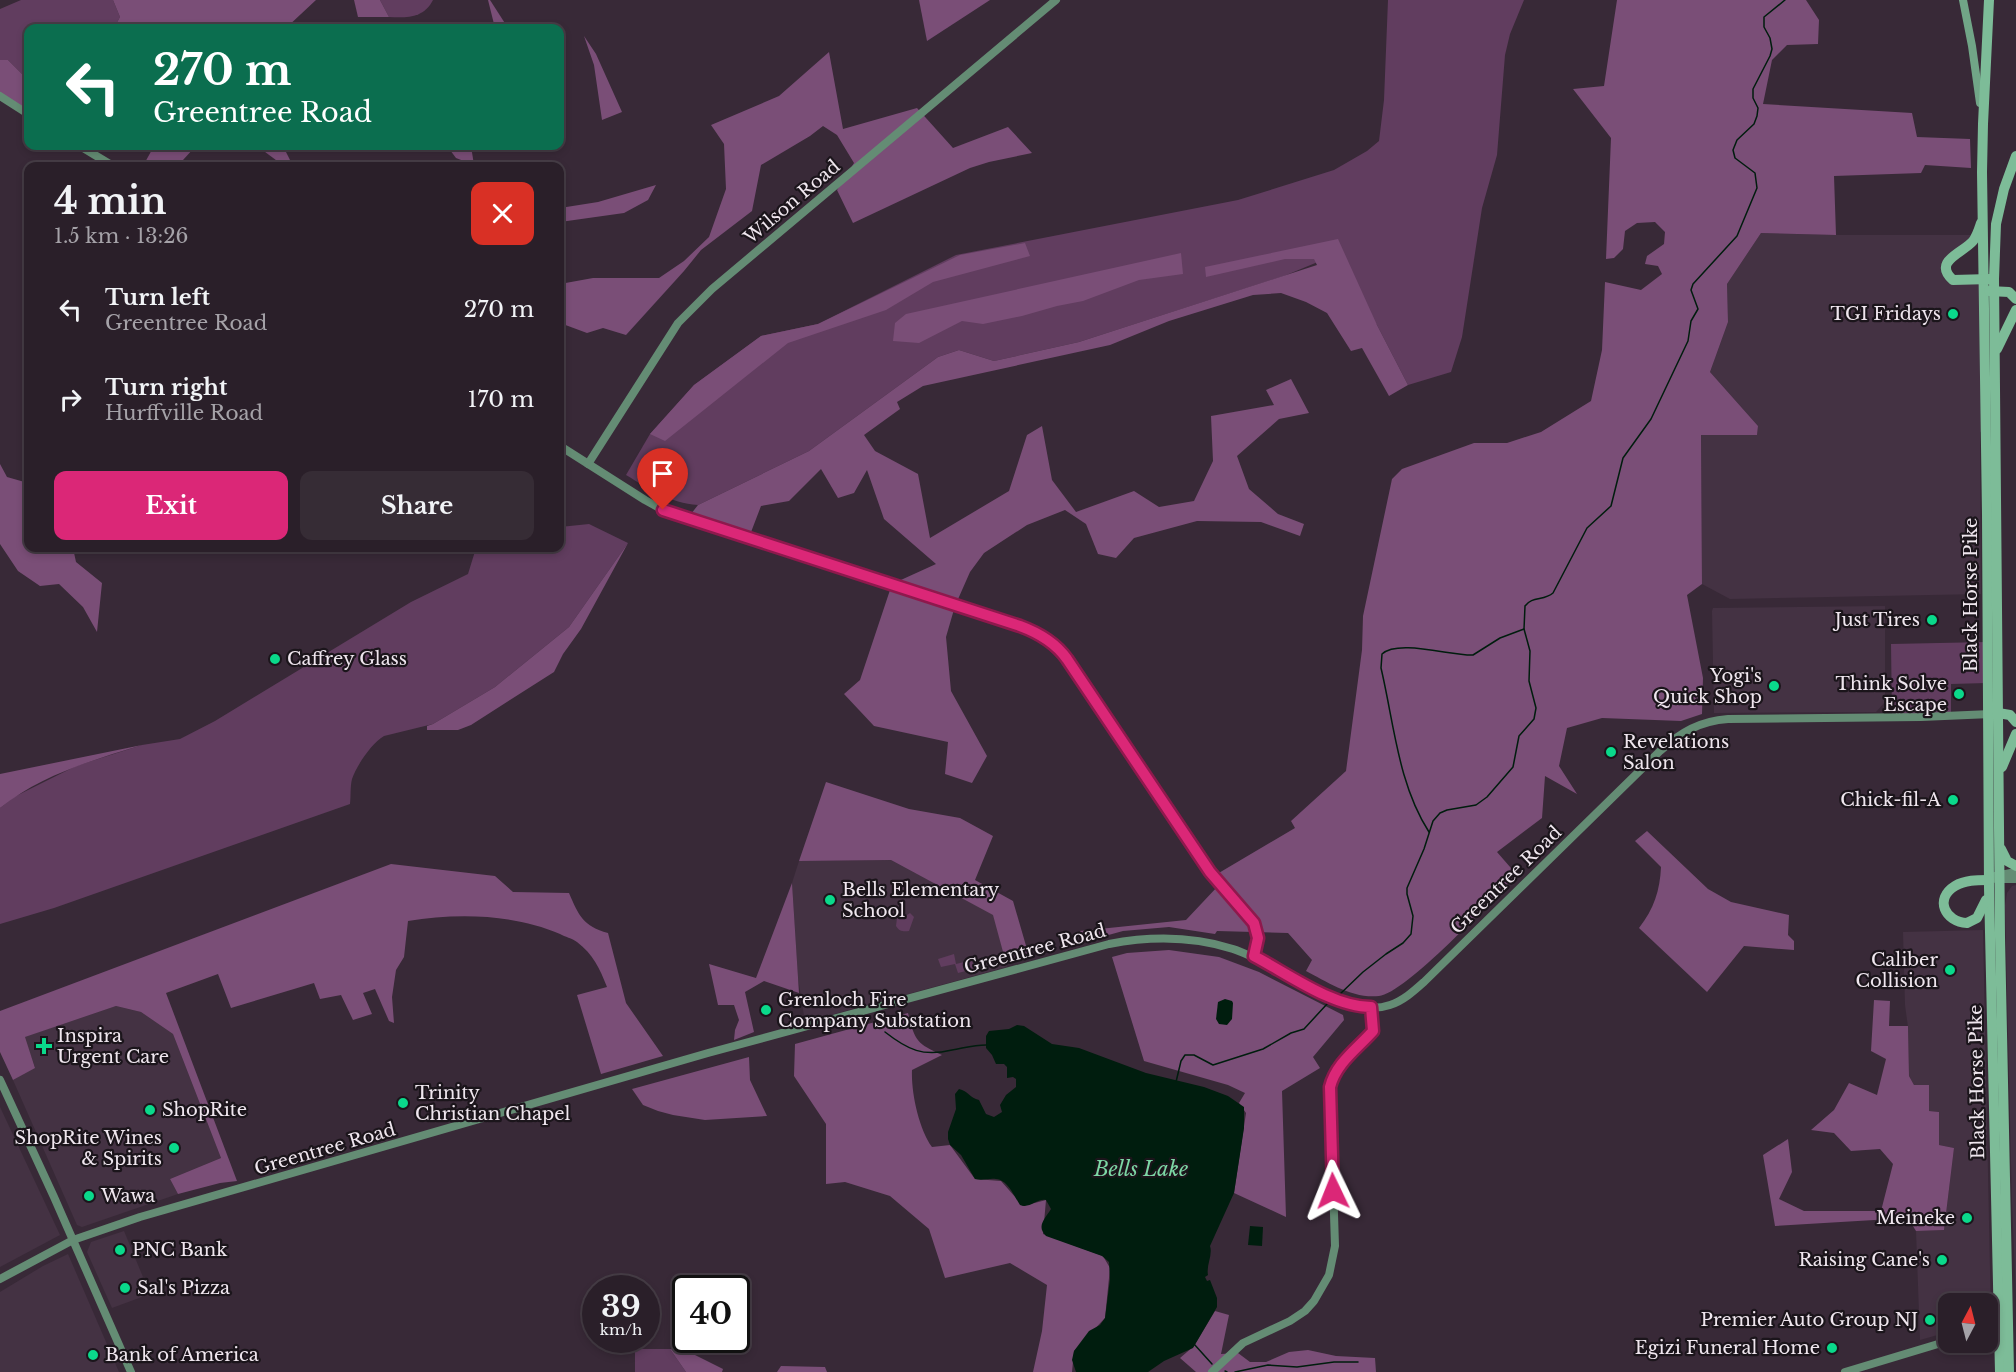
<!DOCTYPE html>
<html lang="en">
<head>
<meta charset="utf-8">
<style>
  :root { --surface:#2a1f29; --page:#362c35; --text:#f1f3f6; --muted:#a5a2a8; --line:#463d46; --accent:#db2777 }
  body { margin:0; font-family:"Libre Baskerville",serif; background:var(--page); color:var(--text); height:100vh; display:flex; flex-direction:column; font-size:22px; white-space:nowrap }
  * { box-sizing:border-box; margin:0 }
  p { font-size:20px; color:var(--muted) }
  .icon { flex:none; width:33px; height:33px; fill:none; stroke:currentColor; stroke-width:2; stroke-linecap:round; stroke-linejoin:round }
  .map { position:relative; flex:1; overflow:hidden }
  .drawer { position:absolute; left:24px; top:162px; width:540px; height:390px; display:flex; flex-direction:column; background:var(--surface); border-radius:12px; box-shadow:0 3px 9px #0003,0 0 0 2px var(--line) }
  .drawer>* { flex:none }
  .hud { position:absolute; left:24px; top:24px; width:540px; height:126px; border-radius:12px; box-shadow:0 3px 9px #0003,0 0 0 2px var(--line); background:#0b6e4f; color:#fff; overflow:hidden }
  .needle { width:39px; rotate:7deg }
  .controls { position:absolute; left:1938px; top:1293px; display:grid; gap:12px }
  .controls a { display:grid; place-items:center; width:60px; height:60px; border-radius:12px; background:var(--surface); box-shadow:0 3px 9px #0003,0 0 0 2px var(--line); font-size:30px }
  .speed { position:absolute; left:582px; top:1275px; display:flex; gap:12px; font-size:30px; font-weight:700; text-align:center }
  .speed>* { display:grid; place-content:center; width:78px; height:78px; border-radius:50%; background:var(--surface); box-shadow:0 3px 9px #0003,0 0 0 2px var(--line); line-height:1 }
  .speed small { font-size:15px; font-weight:400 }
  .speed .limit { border:3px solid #111; border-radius:9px; background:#fff; color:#111 }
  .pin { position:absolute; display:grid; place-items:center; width:51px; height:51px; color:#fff; margin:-62px -26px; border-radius:50% 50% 50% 0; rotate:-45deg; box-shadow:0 0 6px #0007 }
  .pin .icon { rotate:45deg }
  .me { position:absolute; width:66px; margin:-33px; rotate:358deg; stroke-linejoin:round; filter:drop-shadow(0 0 4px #0008) }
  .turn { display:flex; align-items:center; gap:21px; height:126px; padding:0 30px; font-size:27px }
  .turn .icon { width:78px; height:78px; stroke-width:2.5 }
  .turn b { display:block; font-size:42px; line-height:51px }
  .round { display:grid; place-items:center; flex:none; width:63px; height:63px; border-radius:12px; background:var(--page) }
  .headline { display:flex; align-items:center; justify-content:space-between; height:102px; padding:0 30px }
  h1 { font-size:36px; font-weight:800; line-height:45px }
  .action { display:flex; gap:12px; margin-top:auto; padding:12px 30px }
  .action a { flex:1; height:69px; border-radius:12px; background:var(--accent); color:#fff; font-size:24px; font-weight:800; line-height:69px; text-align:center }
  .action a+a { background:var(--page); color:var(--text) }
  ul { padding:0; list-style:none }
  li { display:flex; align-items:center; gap:18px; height:90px; padding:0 30px }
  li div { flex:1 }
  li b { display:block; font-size:22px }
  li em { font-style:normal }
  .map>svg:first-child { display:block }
  .built { fill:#443243 }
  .green { fill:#613d5f }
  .forest { fill:#7a4e77 }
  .water { fill:#001d0e }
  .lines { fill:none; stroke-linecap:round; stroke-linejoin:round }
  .stream { stroke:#001d0e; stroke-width:1.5 }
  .secondary { stroke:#648c74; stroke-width:8 }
  .primary { stroke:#71a587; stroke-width:8 }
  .highway { stroke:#7dbc98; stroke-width:10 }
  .route-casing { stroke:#8e194d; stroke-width:15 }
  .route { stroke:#db2777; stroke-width:10 }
  .poi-dot { fill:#0ad98b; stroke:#1b151b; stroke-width:2 }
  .labels { text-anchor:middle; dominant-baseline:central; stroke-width:4.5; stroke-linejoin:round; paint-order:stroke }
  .street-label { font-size:18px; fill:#efe6ee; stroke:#1b151b }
  .poi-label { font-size:18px; fill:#efe6ee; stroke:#1b151b; text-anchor:end }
  .water-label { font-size:20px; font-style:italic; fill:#7dd7a5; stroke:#1b151b }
</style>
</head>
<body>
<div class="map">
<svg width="2016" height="1372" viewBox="0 0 2016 1372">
  <rect width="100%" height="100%" fill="#382937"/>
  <!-- built -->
  <g class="built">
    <path d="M1761,233L1836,235H1976L1954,256L1947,275L1985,279L1986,430L1980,432L1981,594L1730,599L1702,584L1701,434L1757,435L1758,426L1710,372L1728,322L1727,284Z"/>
    <path d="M1885,606V702L1876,712L1714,713L1712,611L1713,608Z"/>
    <path d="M891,860L994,915L1007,967L805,1022L798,978L792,883L799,861Z"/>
    <path d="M2016,885V1298L2012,1202L2005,905L2007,893L2012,886Z"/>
    <path d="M1983,930L1991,1319L1988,1320V1304H1948V1332L1920,1340L1916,1231L1944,1230L1954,1148L1939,1145V1112L1929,1111L1909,1076L1908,1027L1905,1005L1903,932Z"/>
    <path d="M116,1006L141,1012L173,1034L221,1158L170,1179L178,1194L82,1227L77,1225L13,1080L35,1067L24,1037Z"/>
    <path d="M0,1107L60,1235L0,1267Z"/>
    <path d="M124,1231L150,1294L112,1308L87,1252L91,1242Z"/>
    <path d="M68,1254L119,1372H0V1292L43,1266Z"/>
  </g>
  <!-- green -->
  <g class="green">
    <path d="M21,0H113L120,17L114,28H28V80L8,60H0V9Z"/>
    <path d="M380,0H433C424,18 407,18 389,17Z"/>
    <path d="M1388,0H1524L1510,34L1505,55L1497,155L1482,208L1462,337L1451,372L1408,385L1377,325L1325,259L1284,276L1079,342L994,361L959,350L938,357L809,451L698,505C670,503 649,489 626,475L650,434L694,385L761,336L818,324L956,255L1238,200L1334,170L1367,151L1379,141L1384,100Z"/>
    <path d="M589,524L628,543L569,627L495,687L433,724L384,736C371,744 357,765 352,779C350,787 351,796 350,804L54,908L0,924V808L14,797L76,766L142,745L180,739L215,721L411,602L468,574L476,548H560V527Z"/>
    <path d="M1987,642V683L1951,684V716L1892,717L1891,644Z"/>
    <path d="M910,913L914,917L909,931C903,932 899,931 896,926L897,918L904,917Z"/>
    <path d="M954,954L956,964L972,960L974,969L958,973L955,964L941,967L938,959Z"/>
    <path d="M635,1349H670L686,1372H635Z"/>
  </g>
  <!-- forest -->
  <g class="forest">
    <path d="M113,0H316L286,28H114L120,17Z"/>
    <path d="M354,0H380L389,17H358Z"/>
    <path d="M488,0H490L508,28H495Z"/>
    <path d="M919,0H990L927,41Z"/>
    <path d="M1617,0H1806L1819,20L1818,44L1787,45L1772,60L1763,104L1912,113L1917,137L1970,139L1971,168L1925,165L1921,173L1834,176L1836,235L1761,233L1727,284L1728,322L1710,372L1758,426L1757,435H1701L1702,584L1687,595L1703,678L1702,714L1681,721L1602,718L1567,728L1559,766L1577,794L1545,776L1542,818L1497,852L1517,875C1494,898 1405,994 1379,996C1353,999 1327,982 1306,971L1312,960L1288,933L1217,931L1215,934L1169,927L1123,931L1083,942L1080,931L1186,920L1218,886L1212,877L1295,828L1291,821L1346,771L1362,650L1363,616L1392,479L1402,469L1474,443H1507L1541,432L1591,401L1602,350L1605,282L1641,290L1662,274L1658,266L1645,264L1647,256L1664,244L1665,232L1655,222L1637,223L1625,231L1623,249L1614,258L1606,259L1611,138L1573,89L1604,86Z"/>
    <path d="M584,36L596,54L622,112L602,120L594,65Z"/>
    <path d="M829,52L843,129L917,108L953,148L1008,127L1032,153L989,162L970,168L853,223L837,190L854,163L837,135L823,126L810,136L761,165L752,211L701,250L684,271L626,335L603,328L587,333L560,323V284L593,278H659L684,261L709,237L726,189L724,144L711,125L779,96Z"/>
    <path d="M0,60H8L28,80V115L0,97Z"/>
    <path d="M154,146H201L194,148L183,160L186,166H143Z"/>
    <path d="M257,146H283L293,166H284Z"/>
    <path d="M447,146H471L474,165L456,158Z"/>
    <path d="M656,185L648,200L624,213L560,222V208L598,202Z"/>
    <path d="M1338,239L1377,325L1408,385L1389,396L1362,348L1351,351L1327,313L1306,302L1281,293L1253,295L1169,321L1110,345L923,386L897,402L900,409L864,435L875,451L918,474L930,538L1009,491L1027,435L1042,426L1052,480L1076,512L1134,491L1159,507L1194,501L1213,461L1211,416L1274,405L1266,390L1291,379L1309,413L1279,419L1237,456L1249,489L1278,514L1304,524L1300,536L1261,522L1197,521L1134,538L1116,558L1098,554L1086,524L1065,510L1027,525L984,553L970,572L955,606L946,637L951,691L987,756L972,783L945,774L948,742L874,726L844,694L860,680L892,584L936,564L884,519L867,470L854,493L838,498L821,469L789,501L761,506L748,540L687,519L698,505L809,451L938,357L959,350L994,361L1079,342L1317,265L1314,259H1285L1206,277L1205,267Z"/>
    <path d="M1025,243L1030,256L933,282L886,310L788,343L665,441L650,434L694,385L761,336L818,324L960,255Z"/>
    <path d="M1181,253L1183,274L1139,280L1083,301L1057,306L1022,316L983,324L962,321L919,343L893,341L895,323L906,314Z"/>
    <path d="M0,464L7,477L28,483V548H73L76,562L102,583L97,632L83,607L59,584L40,586L18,571L0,544Z"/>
    <path d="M628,543L581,629L563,654L554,672L471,725L458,730H427V726L433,724L495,687L569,627Z"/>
    <path d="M142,745C93,760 41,775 0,808V774Z"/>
    <path d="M826,782L909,809L960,818L993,836L975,880L1013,901L1029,956L1006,963L993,915L891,860L799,861Z"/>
    <path d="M1647,831L1708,889L1731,902L1789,915L1788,935L1794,941V950L1744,946L1707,992L1639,928C1654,909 1660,890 1661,867L1635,841Z"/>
    <path d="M391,864L495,876L513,892L569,893C579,916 583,926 608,933L626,1003L663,1056L601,1074L577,995L607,987C600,969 593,954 577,942C572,938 565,937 560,934C514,914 457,913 408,921L404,957L396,970L392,997L394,1023L389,1021L375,989L363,993L372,1014L353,1020L341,995L320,999L314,983L231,1008L218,974L166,993L237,1181L220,1183L178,1194L170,1179L221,1158L173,1034L141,1012L116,1006L25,1037L35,1068L13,1080L0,1052V1011Z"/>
    <path d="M792,883L799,993L764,981L745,992L754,1032L734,1040L735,1030L739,1020L734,1005H718L709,964L756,978Z"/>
    <path d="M1169,950L1219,957L1259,972L1343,1015L1344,1020L1313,1057L1320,1068L1282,1091L1286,1217L1234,1193L1246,1113L1239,1103L1245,1093L1228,1085L1144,1061L1112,957L1127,953Z"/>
    <path d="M1874,1000L1890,1001L1889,1026H1908L1909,1076L1914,1085H1929V1111L1939,1112V1145L1954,1148L1944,1230L1916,1231L1908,1218L1775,1226L1763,1155L1788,1139L1792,1172L1779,1199L1804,1211H1881L1893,1164L1880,1149L1851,1151L1834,1133L1811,1130L1834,1110L1849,1083L1877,1095L1886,1059L1871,1051Z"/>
    <path d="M908,1013C915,1041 916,1043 942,1055L912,1070C911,1093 919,1129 932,1147L950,1145L975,1179L1001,1181L1023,1206L1046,1200L1043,1234L1103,1256L1110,1268L1105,1318L1074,1351L1072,1372H1033L1042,1331L1047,1285L1010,1263L945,1278L929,1229L890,1196L845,1182L826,1184V1124L794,1076L795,1044Z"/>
    <path d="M749,1057L750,1080L767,1116L705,1120L673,1115L658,1111L643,1105L632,1089Z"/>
    <path d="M1215,1311L1229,1315L1221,1354L1238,1353L1250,1362H1266L1289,1352L1308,1350L1336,1356L1375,1358L1376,1372H1196L1180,1358L1194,1346Z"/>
    <path d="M670,1349L685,1350L723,1369L722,1372H686Z"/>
    <path d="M781,1366L825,1367L827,1372H777Z"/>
  </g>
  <!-- water -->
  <g class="water">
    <path d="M1225,999L1232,1001L1233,1003L1232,1019L1227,1025L1219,1024L1216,1019L1218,1002Z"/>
    <path d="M1017,1025L1024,1026L1052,1044L1079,1048L1146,1073L1204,1087L1228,1096L1244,1107V1128L1234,1193L1210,1246C1213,1255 1206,1265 1208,1275L1205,1277L1207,1281L1210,1280L1217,1298V1307L1193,1348L1164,1361L1148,1372H1076L1072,1360L1074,1351L1089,1331L1100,1325L1105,1318L1110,1279L1109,1262L1102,1256L1046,1236C1036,1226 1045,1219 1051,1209L1046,1200C1037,1198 1030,1209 1020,1205C1014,1196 1008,1180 996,1179C989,1178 983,1181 975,1179L961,1155L950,1145L948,1139V1132L956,1109L955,1094L959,1089C968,1091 970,1098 979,1100L986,1114L994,1117L1002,1112L1000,1105L1006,1095L1016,1087V1079L1013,1077L1007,1078V1067L1004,1064H996L992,1055L986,1048V1036L989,1031L1009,1029Z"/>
    <path d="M1250,1226L1263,1227L1262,1246L1248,1245Z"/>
  </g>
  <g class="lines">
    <!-- stream -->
    <g class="stream">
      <path d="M1429,832C1398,784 1394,723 1381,668L1382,654C1398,639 1452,656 1473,655L1500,638L1524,629"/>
      <path d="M1339,995L1363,972L1386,954L1403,943L1411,934L1413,916L1407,894V888L1424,849L1433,821L1440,813L1447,810L1476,805L1487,797L1513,767L1519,736L1534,719L1536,708L1529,681L1530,651L1524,629L1525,606C1532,596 1544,601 1553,593L1587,528L1611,506L1623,458L1651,419L1688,341L1691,321L1698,309L1691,290L1693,284L1737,236L1757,188L1755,173L1735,158L1733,150L1737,140L1754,124L1757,116L1758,108L1753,98V89L1770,56L1772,49L1770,38L1764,27V17L1785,0"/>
      <path d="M885,1032C908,1050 923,1057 952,1050C964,1048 974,1045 986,1045"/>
      <path d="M1176,1082L1181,1061L1185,1055H1194L1213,1065L1263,1049L1291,1033L1304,1029L1327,1004"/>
      <path d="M1194,1344L1212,1364"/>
      <path d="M1225,1371L1227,1372"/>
      <path d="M1235,1372L1268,1365L1297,1367L1334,1362H1358"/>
    </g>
    <!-- secondary -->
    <g class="secondary">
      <path d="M0,96L28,114"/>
      <path d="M80,146L113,166"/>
      <path d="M560,446L645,500L663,510L1020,626L1047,639L1067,659L1210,872L1254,923L1258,938L1254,956"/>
      <path d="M588,464L678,323L712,289L1056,0"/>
      <path d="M1995,876L2016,872"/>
      <path d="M1996,879H2016"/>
      <path d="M0,1080L54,1197L131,1372"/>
      <path d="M0,1279L73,1240L140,1217L708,1053L1109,944C1151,936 1192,936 1233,949C1278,963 1344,1021 1390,1005C1403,1001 1414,991 1424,982L1660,751C1681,732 1700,721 1728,719L1921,717L1991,714"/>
      <path d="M1988,1331L2001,1327"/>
      <path d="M1212,1372L1243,1343L1290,1321L1305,1311L1314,1301L1329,1275L1335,1246L1330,1087C1336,1063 1357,1049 1373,1031L1370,1007"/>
      <path d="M1845,1372L1948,1341"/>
    </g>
    <!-- primary -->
    <path class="primary" d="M1963,0L1972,46L1980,103"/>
    <!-- highway -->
    <g class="highway">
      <path d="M1989,0L1983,124L1982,172L1987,514L1989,888L2000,1372"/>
      <path d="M1981,223C1979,229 1977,236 1973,241C1963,253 1932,261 1953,280L1990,279"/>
      <path d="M1989,291L2009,292L2016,299"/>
      <path d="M1997,349L2016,310"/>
      <path d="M1998,713L2010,715L2016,722"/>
      <path d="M2002,767L2016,734"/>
      <path d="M2001,849L2007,861L2016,866"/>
      <path d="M1986,900L1977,918L1967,923C1945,922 1934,899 1955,886C1965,880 1977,880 1988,880"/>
      <path d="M2009,1372L2000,937L1994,279L1996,224L2004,189L2016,156"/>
    </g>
  </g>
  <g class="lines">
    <defs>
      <path id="route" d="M663,510L1020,626C1039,633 1055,642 1067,659L1210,872L1254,923L1258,938L1254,956C1288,974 1333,1007 1371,1007L1373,1031C1357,1049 1336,1063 1330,1087L1333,1191"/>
    </defs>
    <!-- route casing -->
    <use href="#route" class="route-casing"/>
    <!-- route -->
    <use href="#route" class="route"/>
  </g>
  <!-- markers -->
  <g class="poi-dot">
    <circle cx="1953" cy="314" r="6"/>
    <circle cx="1932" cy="620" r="6"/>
    <circle cx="275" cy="659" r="6"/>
    <circle cx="1774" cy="686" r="6"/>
    <circle cx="1959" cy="694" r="6"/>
    <circle cx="1611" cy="752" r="6"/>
    <circle cx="1953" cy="800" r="6"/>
    <circle cx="830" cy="900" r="6"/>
    <circle cx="1950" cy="970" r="6"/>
    <circle cx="766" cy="1010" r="6"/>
    <path d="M41 1037h6v6h6v6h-6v6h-6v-6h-6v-6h6z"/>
    <circle cx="403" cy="1103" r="6"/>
    <circle cx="150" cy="1110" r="6"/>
    <circle cx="174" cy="1148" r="6"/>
    <circle cx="89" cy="1196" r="6"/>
    <circle cx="1967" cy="1218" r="6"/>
    <circle cx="120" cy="1250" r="6"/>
    <circle cx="1942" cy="1260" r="6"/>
    <circle cx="125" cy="1288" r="6"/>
    <circle cx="1930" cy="1320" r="6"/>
    <circle cx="1832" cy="1348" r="6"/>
    <circle cx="93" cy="1355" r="6"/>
  </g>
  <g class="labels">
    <!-- street labels -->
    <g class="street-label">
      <text transform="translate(792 202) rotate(-40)">Wilson Road</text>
      <text transform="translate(1971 595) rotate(-90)">Black Horse Pike</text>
      <text transform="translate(1506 880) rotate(-44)">Greentree Road</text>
      <text transform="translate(1035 949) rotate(-15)">Greentree Road</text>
      <text transform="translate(1977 1082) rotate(-91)">Black Horse Pike</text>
      <text transform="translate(325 1149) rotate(-16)">Greentree Road</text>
    </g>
    <!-- poi labels -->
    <g class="poi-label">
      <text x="1941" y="314">TGI Fridays</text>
      <text x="1920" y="620">Just Tires</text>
      <text x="287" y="659" text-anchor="start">Caffrey Glass</text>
      <text x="1762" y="676">Yogi's<tspan x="1762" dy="21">Quick Shop</tspan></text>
      <text x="1947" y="684">Think Solve<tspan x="1947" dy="21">Escape</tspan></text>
      <text x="1623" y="742" text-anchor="start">Revelations<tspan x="1623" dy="21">Salon</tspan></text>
      <text x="1941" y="800">Chick-fil-A</text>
      <text x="842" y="890" text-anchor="start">Bells Elementary<tspan x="842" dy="21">School</tspan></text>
      <text x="1938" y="960">Caliber<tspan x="1938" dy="21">Collision</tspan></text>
      <text x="778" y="1000" text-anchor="start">Grenloch Fire<tspan x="778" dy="21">Company Substation</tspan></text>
      <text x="57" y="1036" text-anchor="start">Inspira<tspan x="57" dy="21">Urgent Care</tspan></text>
      <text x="415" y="1093" text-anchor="start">Trinity<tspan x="415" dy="21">Christian Chapel</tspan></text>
      <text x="162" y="1110" text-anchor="start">ShopRite</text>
      <text x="162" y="1138">ShopRite Wines<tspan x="162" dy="21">&amp; Spirits</tspan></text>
      <text x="101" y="1196" text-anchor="start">Wawa</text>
      <text x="1955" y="1218">Meineke</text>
      <text x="132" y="1250" text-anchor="start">PNC Bank</text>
      <text x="1930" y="1260">Raising Cane's</text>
      <text x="137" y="1288" text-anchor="start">Sal's Pizza</text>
      <text x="1918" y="1320">Premier Auto Group NJ</text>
      <text x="1820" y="1348">Egizi Funeral Home</text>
      <text x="105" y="1355" text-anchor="start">Bank of America</text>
    </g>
    <!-- water labels -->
    <g class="water-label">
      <text x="1141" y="1169">Bells Lake</text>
    </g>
  </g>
</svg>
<div class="controls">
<a><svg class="needle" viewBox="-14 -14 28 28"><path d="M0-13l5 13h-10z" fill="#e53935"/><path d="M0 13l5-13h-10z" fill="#a5a2a8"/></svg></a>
</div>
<div class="speed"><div>39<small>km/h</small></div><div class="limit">40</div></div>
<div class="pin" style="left:663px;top:510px;background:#d93025"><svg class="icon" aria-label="arrive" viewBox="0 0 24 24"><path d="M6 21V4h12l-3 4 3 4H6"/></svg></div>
<svg class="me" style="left:1333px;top:1191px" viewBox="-20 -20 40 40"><path d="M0-17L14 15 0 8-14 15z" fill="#db2777" stroke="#fff" stroke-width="4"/></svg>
<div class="hud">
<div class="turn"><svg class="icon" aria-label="left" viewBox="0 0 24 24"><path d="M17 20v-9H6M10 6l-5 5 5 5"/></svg><div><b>270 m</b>Greentree Road</div></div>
</div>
<section class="drawer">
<div class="headline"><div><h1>4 min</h1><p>1.5 km · 13:26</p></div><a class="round" style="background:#d93025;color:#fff"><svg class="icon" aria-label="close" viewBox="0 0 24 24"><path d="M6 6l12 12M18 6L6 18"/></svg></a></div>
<ul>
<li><svg class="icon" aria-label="left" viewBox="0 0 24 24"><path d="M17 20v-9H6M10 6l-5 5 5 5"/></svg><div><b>Turn left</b><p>Greentree Road</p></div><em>270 m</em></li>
<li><svg class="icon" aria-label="right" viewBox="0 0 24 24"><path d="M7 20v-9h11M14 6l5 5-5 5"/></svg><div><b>Turn right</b><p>Hurffville Road</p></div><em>170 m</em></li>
</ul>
<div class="action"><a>Exit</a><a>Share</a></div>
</section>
</div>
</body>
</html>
